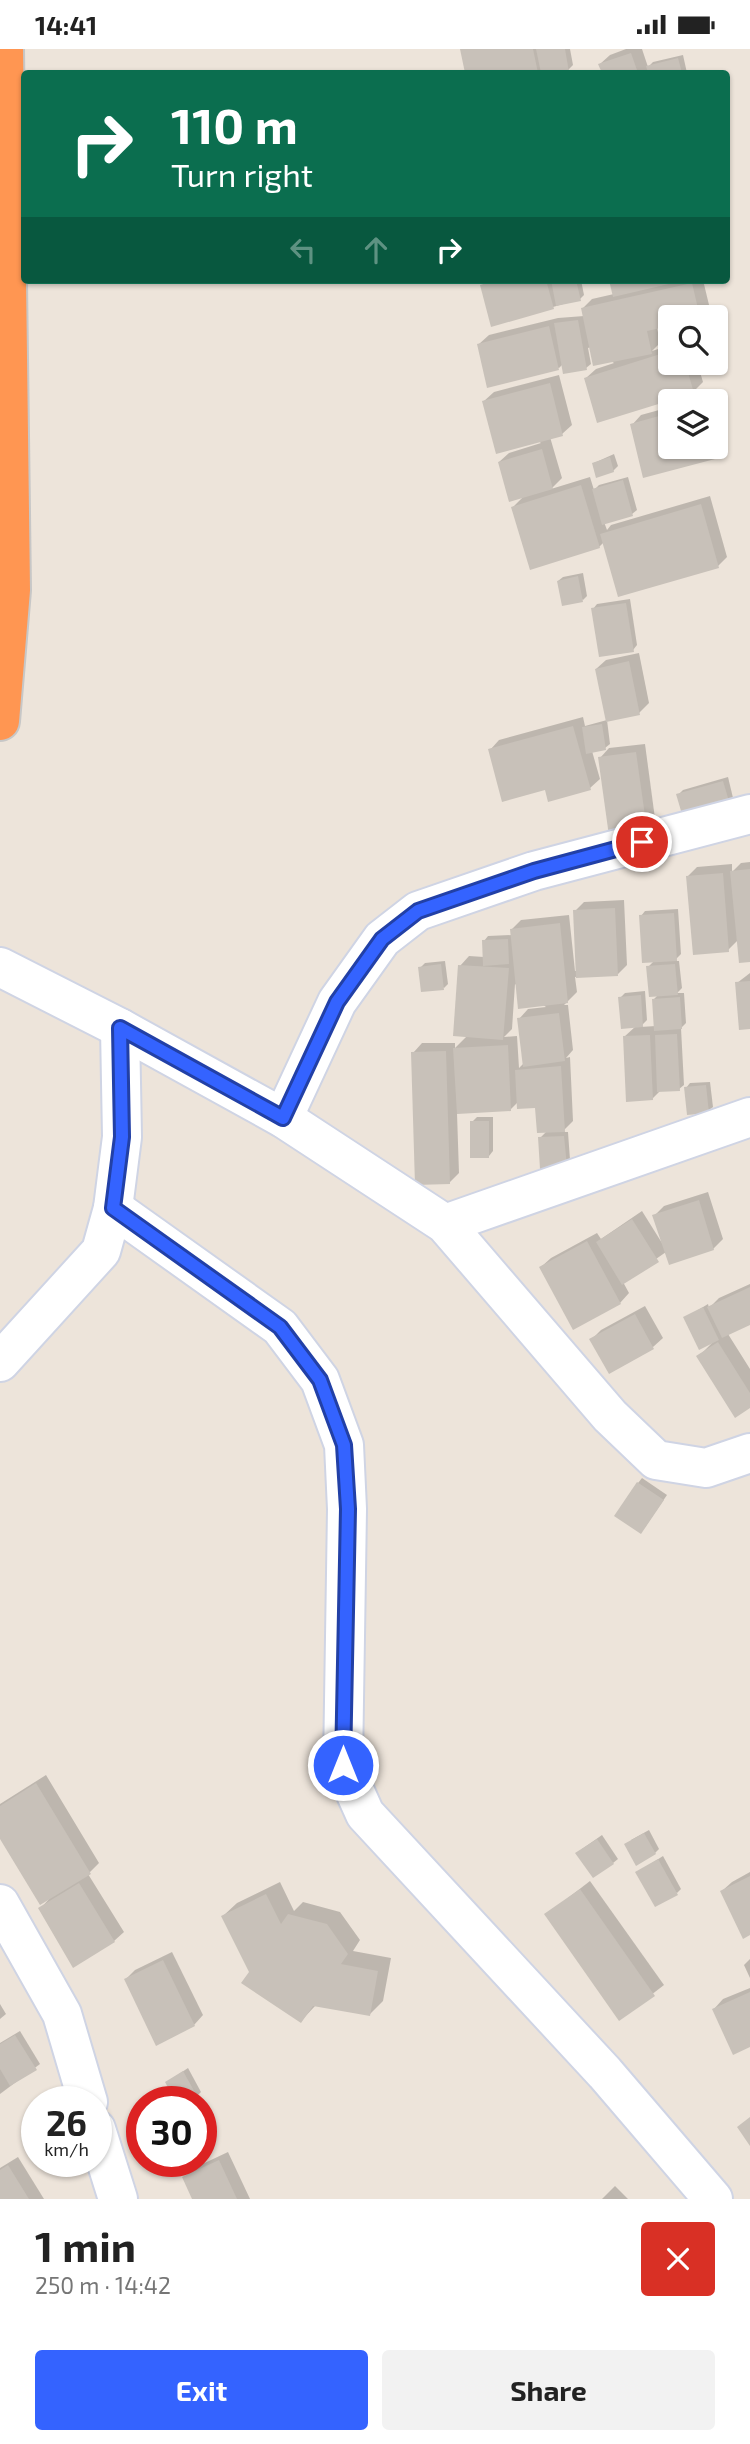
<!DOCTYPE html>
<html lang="en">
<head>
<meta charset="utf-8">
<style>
  :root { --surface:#fff; --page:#f2f2f2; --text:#222; --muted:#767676; --accent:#3463ff }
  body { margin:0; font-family:"Exo 2",sans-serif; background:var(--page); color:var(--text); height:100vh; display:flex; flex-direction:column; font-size:26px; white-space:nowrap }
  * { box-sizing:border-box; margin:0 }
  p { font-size:23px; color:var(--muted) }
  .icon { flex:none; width:38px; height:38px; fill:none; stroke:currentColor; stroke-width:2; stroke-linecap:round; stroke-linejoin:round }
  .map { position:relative; height:2150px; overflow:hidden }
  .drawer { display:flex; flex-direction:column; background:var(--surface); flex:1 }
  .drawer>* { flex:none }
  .guide { position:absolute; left:21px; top:21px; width:709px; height:214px; border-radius:7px; box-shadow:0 2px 5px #0004; background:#0b6e4f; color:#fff; overflow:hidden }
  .controls { position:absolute; left:658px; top:256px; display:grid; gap:14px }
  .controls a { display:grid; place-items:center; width:70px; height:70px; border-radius:7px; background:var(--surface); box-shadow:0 2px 5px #0004; font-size:35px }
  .speed { position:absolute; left:21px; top:2037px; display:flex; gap:14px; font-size:35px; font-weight:700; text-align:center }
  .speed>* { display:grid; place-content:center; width:91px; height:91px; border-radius:50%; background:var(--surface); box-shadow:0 2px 5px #0004; line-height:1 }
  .speed small { font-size:18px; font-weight:400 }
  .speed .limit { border:10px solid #d22; background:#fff; color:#111 }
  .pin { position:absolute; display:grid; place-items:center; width:60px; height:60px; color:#fff; margin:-30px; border:4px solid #fff; border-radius:50%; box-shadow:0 2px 7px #0007 }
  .me { position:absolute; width:77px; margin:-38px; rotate:0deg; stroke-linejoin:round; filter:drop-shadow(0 0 5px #0008) }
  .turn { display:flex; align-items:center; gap:24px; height:147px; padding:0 35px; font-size:32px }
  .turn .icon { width:91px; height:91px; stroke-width:2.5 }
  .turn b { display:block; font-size:49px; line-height:60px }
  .lanes { display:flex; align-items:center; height:66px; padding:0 35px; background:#0003; justify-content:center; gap:35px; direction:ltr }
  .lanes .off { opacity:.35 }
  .round { display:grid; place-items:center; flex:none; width:74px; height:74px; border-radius:7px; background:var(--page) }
  .headline { display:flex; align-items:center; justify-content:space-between; height:119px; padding:0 35px }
  h1 { font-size:42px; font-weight:700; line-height:52px }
  .button { display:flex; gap:14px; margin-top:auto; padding:14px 35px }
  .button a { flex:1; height:80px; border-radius:7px; background:var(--accent); color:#fff; font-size:28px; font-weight:700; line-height:80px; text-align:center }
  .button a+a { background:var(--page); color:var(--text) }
  .status { display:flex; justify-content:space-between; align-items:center; height:49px; padding:0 35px; background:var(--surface); direction:ltr }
  .status svg { height:19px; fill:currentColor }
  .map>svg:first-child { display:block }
  .shadow { fill:#0003; fill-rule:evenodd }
  .building { fill:#c8c1b9 }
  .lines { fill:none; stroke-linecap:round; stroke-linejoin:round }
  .street-casing { stroke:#cfd4e4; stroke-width:42 }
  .highway-casing { stroke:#c7c7c7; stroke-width:42 }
  .street { stroke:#fff; stroke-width:38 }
  .highway { stroke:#ff9652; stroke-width:38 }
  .route-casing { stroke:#2240a6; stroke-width:18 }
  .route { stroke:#3463ff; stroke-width:12 }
</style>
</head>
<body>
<div class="status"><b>14:41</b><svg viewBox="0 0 49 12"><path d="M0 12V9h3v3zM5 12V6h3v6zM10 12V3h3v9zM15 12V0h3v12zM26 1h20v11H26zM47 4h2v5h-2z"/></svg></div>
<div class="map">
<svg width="750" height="2150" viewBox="0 0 750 2150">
  <rect width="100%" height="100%" fill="#ede4da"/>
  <!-- shadow -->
  <g class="shadow">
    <path d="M461,0H570L573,16L568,21L550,24H543L542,20L537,24H467Z"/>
    <path d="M626,0H642L648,18L653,13L683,6L687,24H603L600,15L610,6Z"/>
    <path d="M487,231H581L584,246L580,250L553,258L482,237Z"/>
    <path d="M611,231H703L710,260L701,268H670V276L657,278L660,294L652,302L670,296V313H697L703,333L693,343L586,329L596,320L614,314L591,298L588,299L591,315L586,319L563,315L559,319L479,295L489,286L558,269L584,267L582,260L592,250L614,245Z"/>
    <path d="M559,326L572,376L562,385L550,388L562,429L551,440L590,428L594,441L599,436L628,428L637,461L632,465L604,473L607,481L611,476L710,447L727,508L718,517L604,493L599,498L513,458L524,447L499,413L509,404L541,394L484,352L494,343Z"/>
    <path d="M710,347L711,352H694Z"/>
    <path d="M670,358V397H716V370L723,399L714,408L645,427L632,376L641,366Z"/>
    <path d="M614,405L618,417L613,422L594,414Z"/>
    <path d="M583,524L587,547L583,551L558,532L563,528Z"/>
    <path d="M630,550L637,596L633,601L593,560L597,555Z"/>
    <path d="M639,604L649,654L639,664L596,620L606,611Z"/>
    <path d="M583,668L585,677L607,671L610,695L605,699L592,702L600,730L590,739H546L490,701L499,691Z"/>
    <path d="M645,695L656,777L647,787L600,709L609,699Z"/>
    <path d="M728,728L734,753L678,746L683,741Z"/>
    <path d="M750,813V911L739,890L728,901L688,827L697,818L732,815V823L741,814Z"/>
    <path d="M624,851L627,916L618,925L575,928L577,943L564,956H568L573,1001L566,1009L570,1008L573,1072L562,1083H568L570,1111L566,1116L540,1089L547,1082L537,1057L519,1052L511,1060L457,1064L459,1124L449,1134L413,1004L422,994H455V999L467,987L460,917L469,907L484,908V892L488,887L512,886V880L521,871L569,866L575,922H578L575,862L584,853ZM515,935L546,958L528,960L519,970L524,1014L519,1019L517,987L504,988L512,980Z"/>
    <path d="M678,860L681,905L674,912H679L682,939L677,944H684L686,974L681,979L684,1036L679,1040L661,1041L652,1050L624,988L636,977L620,949L625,944L645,942L647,971L640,978L656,977L654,950L659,945L648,918L654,912L641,867L645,862Z"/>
    <path d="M445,912L448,935L444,939L420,919L425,914Z"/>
    <path d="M750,924V978L737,934Z"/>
    <path d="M710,1033L713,1058L708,1062L686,1039L690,1034Z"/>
    <path d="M477,1068H493V1102L489,1107L472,1073Z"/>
    <path d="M708,1143L723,1190L713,1200L666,1203L623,1233L629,1244L620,1254L541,1218L551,1209L597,1184L601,1190L642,1162L662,1194L654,1167L664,1157Z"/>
    <path d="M750,1235V1274L728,1285L750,1320V1357L698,1308L712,1294L685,1269L708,1255L709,1259L719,1249Z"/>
    <path d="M645,1257L663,1289L653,1298L592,1290L601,1281Z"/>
    <path d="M642,1429L667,1446L645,1478L638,1434Z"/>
    <path d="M46,1726L99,1814L88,1825L124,1883L114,1892L40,1860L50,1849L0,1787V1755Z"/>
    <path d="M649,1781L659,1800L655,1804L631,1791Z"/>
    <path d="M602,1786L618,1810L613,1814L582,1800Z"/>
    <path d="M663,1807L681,1840L677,1844L638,1823Z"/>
    <path d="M750,1823V1884L722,1842L732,1833Z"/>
    <path d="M590,1832L664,1936L620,1970L546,1866Z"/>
    <path d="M280,1833L294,1862L303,1853L340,1863L360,1891L353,1902L391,1909L383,1952L370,1965L316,1956L301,1972L251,1923L223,1867L237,1854Z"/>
    <path d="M172,1903L203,1966L194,1976L126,1930L135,1921Z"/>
    <path d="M750,1910V1929L744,1916Z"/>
    <path d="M750,1939V1996L714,1960L723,1950Z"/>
    <path d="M0,1955L6,1965L0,1970Z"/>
    <path d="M20,1982L40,2015L0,2045V1994Z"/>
    <path d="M188,2019L201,2043L197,2047L167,2033Z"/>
    <path d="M228,2103L250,2150H194L184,2129L194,2119Z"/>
    <path d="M18,2108L44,2150H0V2119Z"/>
    <path d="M615,2137L628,2150H602Z"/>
  </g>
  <!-- building -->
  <g class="building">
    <path d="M460,0H533L538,24H465Z"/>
    <path d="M536,0H565L569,23L541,24Z"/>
    <path d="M631,4L638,24H602L598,15Z"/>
    <path d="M678,9L682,24H648L646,17Z"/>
    <path d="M497,231H546L554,260L491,278L480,236Z"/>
    <path d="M551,231H576L581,252L556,257Z"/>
    <path d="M609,231H673V234L613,248Z"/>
    <path d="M692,234L700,268H670V277L647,282L652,305L593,317L581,259Z"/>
    <path d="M578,271L587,321L563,325L554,274Z"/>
    <path d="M549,277L559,321L487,339L477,295Z"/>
    <path d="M670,302V313H685L694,344L597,374L584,329Z"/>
    <path d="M550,334L563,387L496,405L482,352Z"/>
    <path d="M670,364V397H711L715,410L643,429L630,375Z"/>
    <path d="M542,400L553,440L509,453L498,413Z"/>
    <path d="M610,408L614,423L596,429L592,414Z"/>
    <path d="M623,431L633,467L602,476L592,440Z"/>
    <path d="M581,436L600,499L530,521L511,458Z"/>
    <path d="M701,455L719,519L618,548L600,485Z"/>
    <path d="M578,527L583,553L562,557L557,532Z"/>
    <path d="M626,554L634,603L599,608L591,559Z"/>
    <path d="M629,612L640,666L606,673L595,620Z"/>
    <path d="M602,675L606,701L586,705L582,678Z"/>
    <path d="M573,677L591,741L548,753L545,741L502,753L488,700Z"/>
    <path d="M636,703L648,788L610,794L598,708Z"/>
    <path d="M723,732L731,759L684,772L676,745Z"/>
    <path d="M750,820V913L739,914L730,822Z"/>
    <path d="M723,824L729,903L693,906L686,827Z"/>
    <path d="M615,859L618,927L576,929L573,861Z"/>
    <path d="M674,864L677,912L642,914L639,866Z"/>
    <path d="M560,874L568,954L518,960L510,880Z"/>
    <path d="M508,890L509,915L483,917L482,891Z"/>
    <path d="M441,915L444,941L421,943L418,918Z"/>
    <path d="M675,915L678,946L649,948L646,917Z"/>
    <path d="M458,916L509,919L503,991L453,987Z"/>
    <path d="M750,932V980L739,981L735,933Z"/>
    <path d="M641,946L643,978L621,980L618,948Z"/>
    <path d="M680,948L682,980L654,982L652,950Z"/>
    <path d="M559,964L565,1012L523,1018L517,969Z"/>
    <path d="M677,985L680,1042L657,1043L655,986Z"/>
    <path d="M650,986L653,1051L626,1053L623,987Z"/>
    <path d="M508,996L511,1062L457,1065L453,999Z"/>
    <path d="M446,1002L450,1135L415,1136L411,1003Z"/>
    <path d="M561,1017L565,1083L537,1084L535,1059L517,1060L515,1021Z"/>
    <path d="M706,1036L709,1064L687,1066L684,1038Z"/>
    <rect x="470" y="1072" width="19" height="37"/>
    <path d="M564,1087L567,1117L540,1120L538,1088Z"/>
    <path d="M699,1151L714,1201L669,1216L652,1166Z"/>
    <path d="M632,1170L659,1213L622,1236L596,1193Z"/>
    <path d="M587,1192L621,1255L573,1281L539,1218Z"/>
    <path d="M750,1238V1276L722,1289L707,1258Z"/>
    <path d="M703,1258L719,1291L699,1301L683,1268Z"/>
    <path d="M635,1265L654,1300L609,1325L589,1290Z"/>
    <path d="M718,1293L750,1344V1359L735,1369L696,1307Z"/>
    <path d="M637,1433L664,1451L641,1485L614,1467Z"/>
    <path d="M36,1734L91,1825L40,1856L0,1790V1757Z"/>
    <path d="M644,1784L656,1805L636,1817L624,1795Z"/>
    <path d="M597,1790L614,1815L593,1829L575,1804Z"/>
    <path d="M658,1810L678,1846L655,1858L635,1823Z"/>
    <path d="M750,1827V1886L743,1890L720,1842Z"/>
    <path d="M79,1834L115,1893L73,1919L38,1859Z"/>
    <path d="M580,1840L655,1947L619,1972L544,1865Z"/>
    <path d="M266,1845L281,1875L288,1865L327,1875L348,1905L341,1915L378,1922L370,1967L313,1957L301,1974L241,1934L249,1923L221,1867Z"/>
    <path d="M163,1911L195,1977L156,1997L124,1930Z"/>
    <path d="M750,1943V1998L733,2006L712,1960Z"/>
    <path d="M15,1986L37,2021L10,2037L0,2020V1995Z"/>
    <path d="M183,2022L198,2049L192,2053H176L165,2033Z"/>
    <path d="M750,2068V2097L737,2078Z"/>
    <path d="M219,2111L237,2150H192L182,2128Z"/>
    <path d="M8,2116L29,2150H0V2121Z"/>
  </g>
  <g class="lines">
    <defs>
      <g id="street">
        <path d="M0,918L120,979L283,1069L445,1175L610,1367L656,1411L706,1419L750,1404"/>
        <path d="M283,1069L337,953L382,890L418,862L534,822L750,765"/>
        <path d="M113,1159L280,1278L320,1331L344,1396L347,1460L343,1716L365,1765L605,2024L713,2150"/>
        <path d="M445,1175L750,1068"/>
        <path d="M0,1313L101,1202L113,1159L122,1088L120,979"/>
        <path d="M0,1855L62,1965L88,2053"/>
        <path d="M96,2080L118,2150"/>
      </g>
      <path id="highway" d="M0,672L11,541L4,0"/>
    </defs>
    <!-- street casing -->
    <use href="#street" class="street-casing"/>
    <!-- highway casing -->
    <use href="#highway" class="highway-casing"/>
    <!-- street -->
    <use href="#street" class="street"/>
    <!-- highway -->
    <use href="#highway" class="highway"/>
  </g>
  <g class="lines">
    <defs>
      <path id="route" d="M343,1716L348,1460L344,1396L320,1331L280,1278L113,1159L122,1088L120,979L283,1069L337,953L382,890L418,862L534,822L642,793"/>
    </defs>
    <!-- route casing -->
    <use href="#route" class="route-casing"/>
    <!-- route -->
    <use href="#route" class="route"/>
  </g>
</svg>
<div class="controls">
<a><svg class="icon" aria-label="search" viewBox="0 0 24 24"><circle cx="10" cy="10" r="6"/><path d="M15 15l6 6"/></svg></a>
<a><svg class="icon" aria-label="layers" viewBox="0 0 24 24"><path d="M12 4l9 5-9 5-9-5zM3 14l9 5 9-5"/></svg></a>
</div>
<div class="speed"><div>26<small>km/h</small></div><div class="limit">30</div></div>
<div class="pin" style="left:642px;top:793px;background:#d93025"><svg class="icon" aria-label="arrive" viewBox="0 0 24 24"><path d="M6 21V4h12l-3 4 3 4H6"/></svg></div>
<svg class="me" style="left:343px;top:1716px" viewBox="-20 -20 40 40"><circle r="17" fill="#3463ff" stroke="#fff" stroke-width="3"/><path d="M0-11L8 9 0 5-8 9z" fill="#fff"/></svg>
<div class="guide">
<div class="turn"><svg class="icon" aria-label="right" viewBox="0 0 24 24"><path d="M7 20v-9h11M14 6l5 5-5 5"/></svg><div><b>110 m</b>Turn right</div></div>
<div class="lanes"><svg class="icon off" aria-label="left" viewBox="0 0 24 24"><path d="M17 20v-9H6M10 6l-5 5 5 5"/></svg><svg class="icon off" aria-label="ahead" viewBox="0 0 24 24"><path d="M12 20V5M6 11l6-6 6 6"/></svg><svg class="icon" aria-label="right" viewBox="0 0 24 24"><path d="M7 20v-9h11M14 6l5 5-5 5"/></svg></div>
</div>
</div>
<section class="drawer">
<div class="headline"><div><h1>1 min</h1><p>250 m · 14:42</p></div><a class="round" style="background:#d93025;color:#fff"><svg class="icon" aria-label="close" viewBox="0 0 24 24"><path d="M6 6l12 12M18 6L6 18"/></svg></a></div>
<div class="button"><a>Exit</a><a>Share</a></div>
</section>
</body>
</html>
